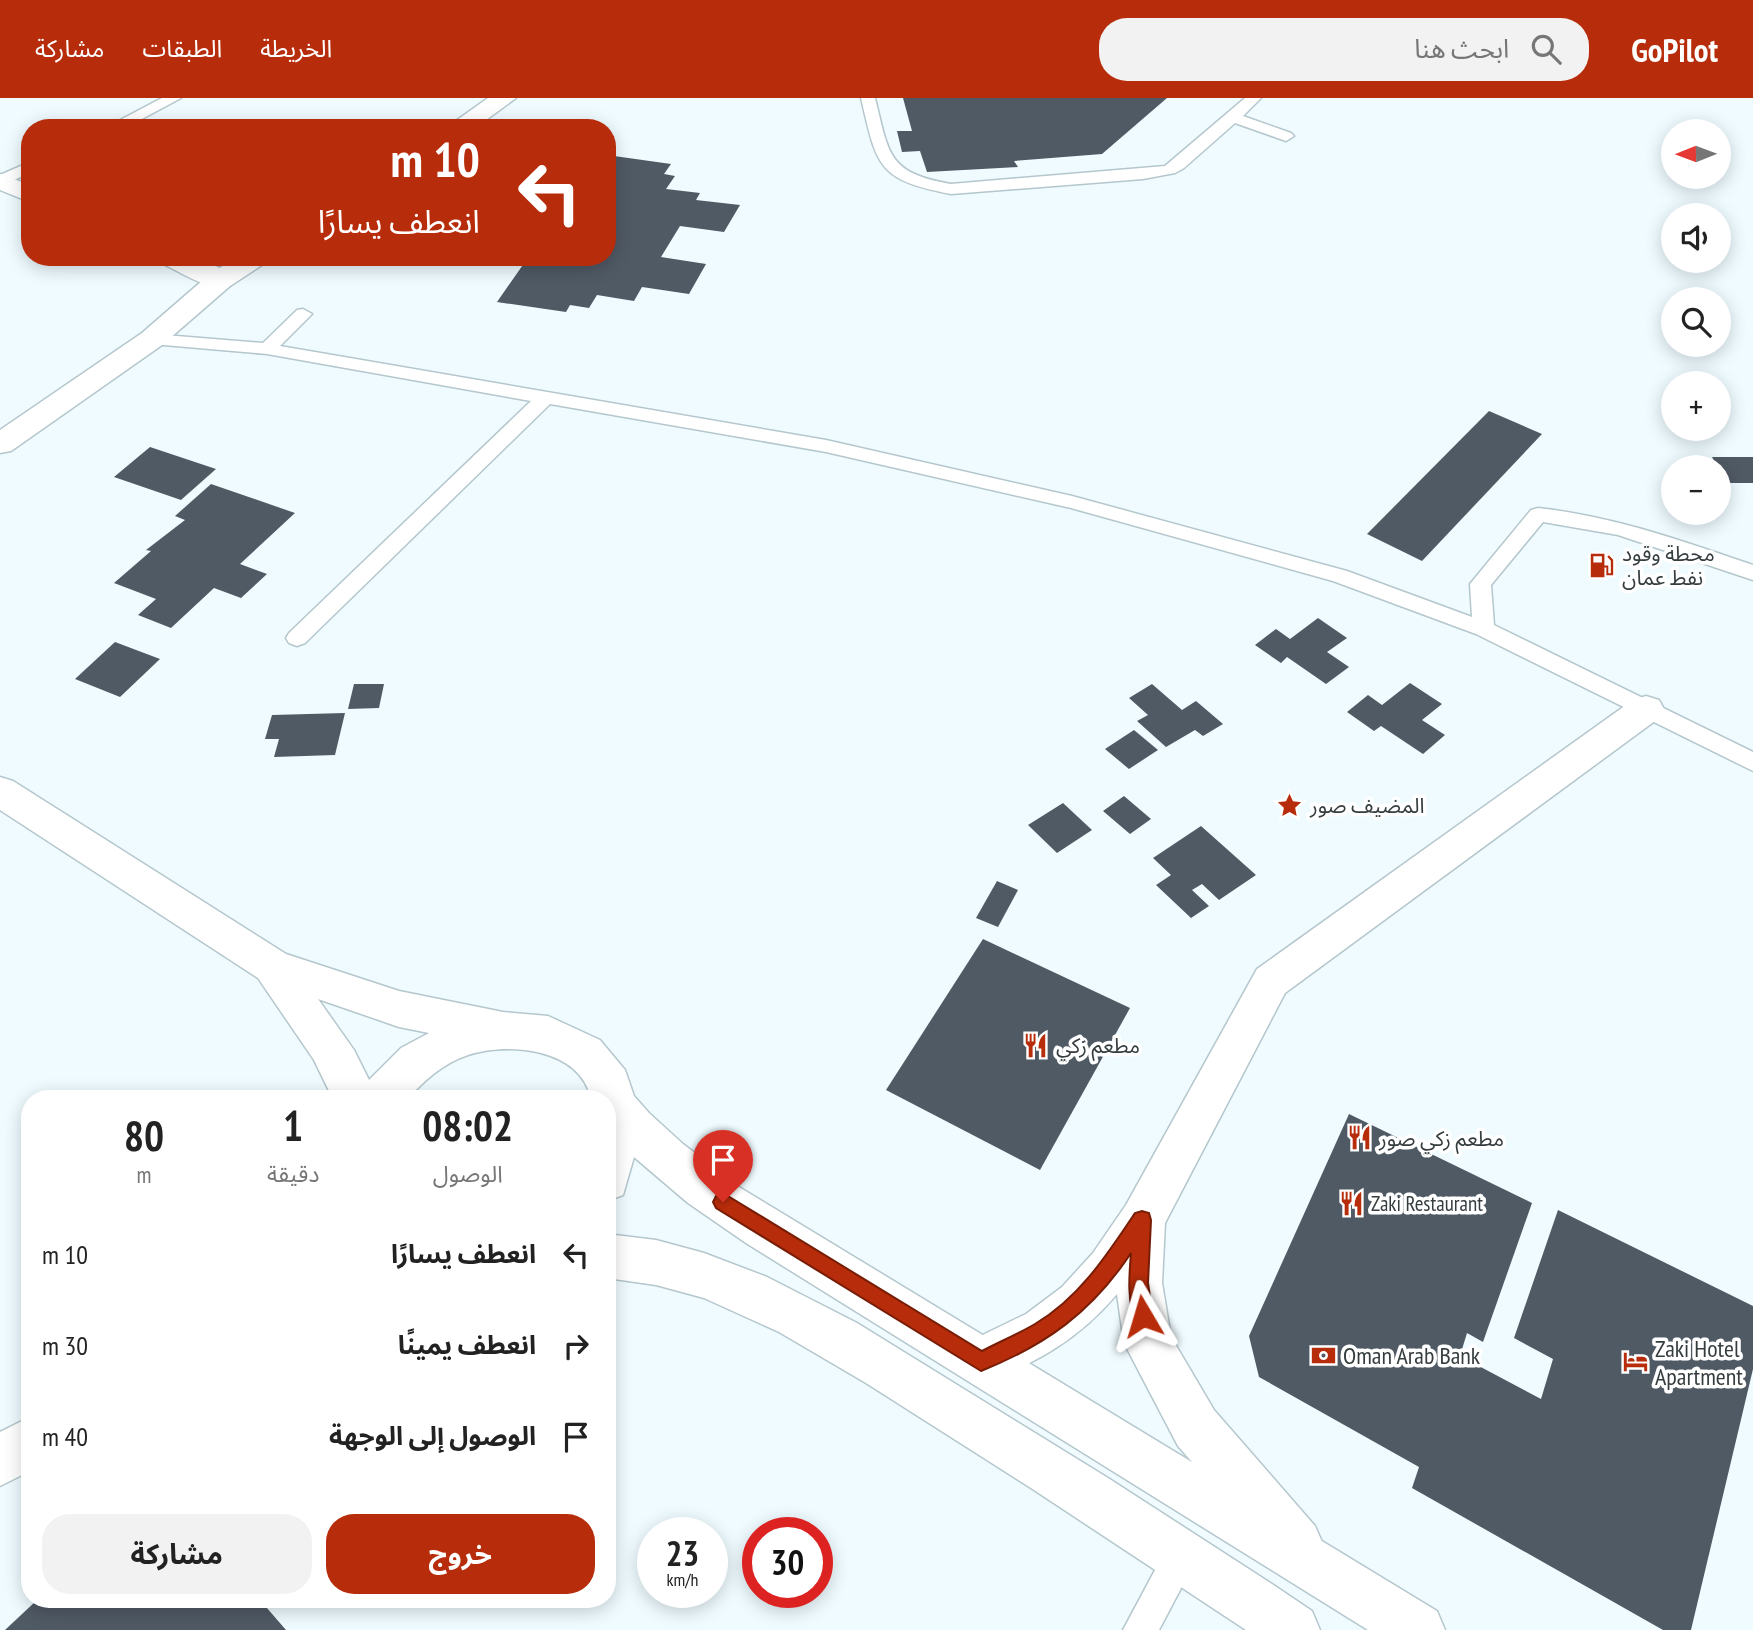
<!DOCTYPE html>
<html lang="ar">
<head>
<meta charset="utf-8">
<style>
  :root { --surface:#fff; --page:#f2f2f2; --text:#222; --muted:#767676; --accent:#b72c0a }
  body { margin:0; font-family:"PT Sans Narrow","Noto Sans Arabic",sans-serif; background:var(--page); color:var(--text); direction:rtl; height:100vh; display:flex; flex-direction:column; font-size:26px; white-space:nowrap }
  * { box-sizing:border-box; margin:0 }
  p { font-size:23px; color:var(--muted) }
  .icon { flex:none; width:38px; height:38px; fill:none; stroke:currentColor; stroke-width:2; stroke-linecap:round; stroke-linejoin:round }
  .map { position:relative; flex:1; overflow:hidden; direction:ltr }
  .side { position:absolute; left:21px; top:992px; width:595px; height:518px; display:flex; flex-direction:column; background:var(--surface); border-radius:28px; box-shadow:0 4px 18px #0003; direction:rtl }
  .side>* { flex:none }
  .hud { position:absolute; left:21px; top:21px; width:595px; height:147px; border-radius:28px; box-shadow:0 4px 18px #0003; direction:rtl; background:#b72c0a; color:#fff; overflow:hidden }
  .needle { width:46px; rotate:269deg }
  .tools { position:absolute; left:1661px; top:21px; display:grid; gap:14px }
  .tools a { display:grid; place-items:center; width:70px; height:70px; border-radius:50%; background:var(--surface); box-shadow:0 4px 18px #0003; font-size:35px }
  .speed { position:absolute; left:637px; top:1419px; display:flex; gap:14px; font-size:35px; font-weight:700; text-align:center }
  .speed>* { display:grid; place-content:center; width:91px; height:91px; border-radius:50%; background:var(--surface); box-shadow:0 4px 18px #0003; line-height:1 }
  .speed small { font-size:18px; font-weight:400 }
  .speed .limit { border:10px solid #d22; background:#fff; color:#111 }
  .pin { position:absolute; display:grid; place-items:center; width:60px; height:60px; color:#fff; margin:-72px -30px; border-radius:50% 50% 50% 0; rotate:-45deg; box-shadow:0 0 7px #0007 }
  .pin .icon { rotate:45deg }
  .me { position:absolute; width:77px; margin:-38px; rotate:353deg; stroke-linejoin:round; filter:drop-shadow(0 0 5px #0008) }
  .turn { display:flex; align-items:center; gap:24px; height:147px; padding:0 21px; font-size:32px }
  .turn .icon { width:91px; height:91px; stroke-width:2.5 }
  .turn b { display:block; font-size:49px; line-height:60px }
  .eta { display:flex; justify-content:space-evenly; align-items:center; height:119px; text-align:center }
  .eta b { font-size:42px; font-weight:700; line-height:49px }
  .button { display:flex; gap:14px; margin-top:auto; padding:14px 21px }
  .button a { flex:1; height:80px; border-radius:28px; background:var(--accent); color:#fff; font-size:28px; font-weight:700; line-height:80px; text-align:center }
  .button a+a { background:var(--page); color:var(--text) }
  ul { padding:0; list-style:none }
  li { display:flex; align-items:center; gap:21px; height:91px; padding:0 21px }
  li div { flex:1 }
  li b { display:block; font-size:26px }
  li em { font-style:normal }
  header { display:flex; align-items:center; gap:42px; box-sizing:border-box; height:98px; padding:0 35px; background:var(--accent); color:#fff }
  header strong { font-size:33px }
  nav { display:flex; gap:38px; margin-inline-start:auto; font-size:24px }
  .search { width:490px; height:63px; background:var(--page); display:flex; align-items:center; gap:18px; box-sizing:border-box; padding:0 24px; border-radius:28px; color:var(--muted); font-size:26px }
  .map>svg:first-child { display:block }
  .building { fill:#505a65 }
  .lines { fill:none; stroke-linecap:round; stroke-linejoin:round }
  .lane-casing { stroke:#b4c7cd; stroke-width:3 }
  .street-casing { stroke:#b4c7cd; stroke-width:3 }
  .secondary-casing { stroke:#b4c7cd; stroke-width:3 }
  .primary-casing { stroke:#b4c7cd; stroke-width:3 }
  .lane { fill:#fff; fill-rule:evenodd }
  .street { fill:#fff; fill-rule:evenodd }
  .secondary { fill:#fff; fill-rule:evenodd }
  .primary { fill:#fff; fill-rule:evenodd }
  .route { fill:#b72c0a; stroke:#771d06; stroke-width:2 }
  .labels { text-anchor:middle; dominant-baseline:central; stroke-width:7; stroke-linejoin:round; paint-order:stroke }
  .poi-label { font-size:21px; fill:#353d3f; stroke:#fff; text-anchor:start }
  .near-poi-label { font-size:24px; fill:#353d3f; stroke:#fff; text-anchor:start }
</style>
</head>
<body>
<header>
<strong>GoPilot</strong>
<div class="search"><svg class="icon" aria-label="search" viewBox="0 0 24 24"><circle cx="10" cy="10" r="6"/><path d="M15 15l6 6"/></svg>ابحث هنا</div>
<nav><a>الخريطة</a><a>الطبقات</a><a>مشاركة</a></nav>
</header>
<div class="map">
<svg width="1753" height="1532" viewBox="0 0 1753 1532">
  <rect width="100%" height="100%" fill="#effbff"/>
  <!-- building -->
  <g class="building">
    <path d="M903,0H1167L1102,56L1014,63L1018,69L927,74L920,53L902,54L897,33H912Z"/>
    <path d="M607,57L671,66L664,76L675,78L666,91L700,95L696,102L740,107L724,134L680,128L661,159L706,166L689,196L642,189L634,203L597,197L589,210L570,207L566,214L497,204L527,161L562,166L567,159H607Z"/>
    <path d="M1489,313L1542,336L1422,463L1367,436Z"/>
    <path d="M150,349L216,371L181,402L114,379Z"/>
    <path d="M1712,359H1753V385H1726Z"/>
    <path d="M211,386L295,415L240,466L267,476L241,500L214,490L171,530L138,517L156,501L114,485L151,453L146,452L185,422L175,418Z"/>
    <path d="M1318,520L1347,540L1327,554L1349,569L1326,586L1287,559L1281,565L1255,547L1276,531L1290,541Z"/>
    <path d="M115,544L160,561L120,599L75,581Z"/>
    <path d="M1410,585L1442,606L1422,622L1445,637L1423,656L1381,628L1374,633L1347,614L1368,597L1382,607Z"/>
    <path d="M354,586H384L379,610L348,611Z"/>
    <path d="M1152,586L1182,612L1196,603L1223,626L1203,638L1195,632L1166,649L1137,623L1148,617L1129,600Z"/>
    <path d="M345,615L335,657L274,659L279,641H265L272,617Z"/>
    <path d="M1134,632L1158,652L1129,671L1105,651Z"/>
    <path d="M1124,698L1151,721L1130,736L1103,713Z"/>
    <path d="M1063,705L1092,732L1057,755L1028,727Z"/>
    <path d="M1201,728L1256,777L1219,802L1202,786L1192,792L1209,808L1191,820L1156,787L1171,777L1153,760Z"/>
    <path d="M997,783L1018,792L998,829L976,820Z"/>
    <path d="M983,841L1130,910L1040,1072L886,992Z"/>
    <path d="M1349,1016L1532,1105L1483,1244L1467,1235L1460,1258L1541,1301L1553,1261L1514,1240L1558,1112L1753,1208V1271L1691,1532H1663L1412,1390L1419,1369L1259,1279L1249,1238Z"/>
    <path d="M37,1502H260L286,1532H5Z"/>
  </g>
  <g class="lines">
    <defs>
      <g id="lane">
        <path d="M162,0H181L125,30H105Z"/>
        <path d="M861,0H875C889,56 887,75 951,86L1165,68L1245,0H1261L1243,18L1291,35L1294,38L1286,43L1235,25L1184,70L1175,75L1143,81L951,96C877,82 877,68 861,0Z"/>
        <path d="M30,64V75L0,88V77Z"/>
        <path d="M303,211L312,216L280,248L826,342L1072,398L1347,473L1472,519L1470,486L1531,412L1538,410C1613,418 1682,443 1753,467V482L1618,437L1543,424L1491,487L1494,527L1753,654V673L1476,536L1333,483L1071,410L826,354L550,306L305,545L297,548L289,545L286,540L289,535L531,303L267,256L152,246L143,241L152,236L263,245L297,212Z"/>
        <path d="M1182,1439L1194,1444L1199,1456L1159,1532H1123L1170,1444Z"/>
      </g>
      <g id="street">
        <path d="M0,76L30,87V104L0,92Z"/>
        <path d="M157,159C181,159 218,160 233,182L230,188C207,193 181,174 161,165Z"/>
        <path d="M1646,598L1659,602L1664,611L1659,620L1285,895L1165,1125L1162,1185L1171,1239L1214,1312L1315,1428L1323,1446L1315,1464L1297,1472L1279,1464L1178,1348L1124,1245L1117,1196C1077,1243 1037,1264 981,1287L964,1280L957,1263L964,1246L1026,1216L1062,1189L1093,1155L1126,1107L1257,871L1633,602Z"/>
        <path d="M30,1319V1373L0,1388V1334Z"/>
      </g>
      <g id="secondary">
        <path d="M488,0H516L475,30H446Z"/>
        <path d="M237,159H269L265,165L230,188L162,247L11,353L0,355V332L142,235L210,176Z"/>
        <path d="M0,679L13,683L286,856L399,893L503,914L548,918L600,942L625,972L634,998L649,1015L683,1046L739,1089L1437,1513L1445,1532H1368L746,1145L688,1105L634,1059L623,1097L607,1103V1001H591C581,950 508,944 468,957C443,965 424,983 407,1001H333L314,962L258,880L0,712ZM318,901L399,929L429,935L401,950L369,982L354,952Z"/>
        <path d="M607,1136L656,1142L704,1155L767,1179L857,1225L1108,1380L1272,1486L1312,1513L1320,1532H1246L1031,1390L866,1285L779,1234L704,1200L656,1187L607,1180Z"/>
      </g>
      <path id="primary" d="M1270,1490C1293,1500 1305,1509 1315,1532H1250L1243,1517L1251,1498Z"/>
    </defs>
    <!-- lane casing -->
    <use href="#lane" class="lane-casing"/>
    <!-- street casing -->
    <use href="#street" class="street-casing"/>
    <!-- secondary casing -->
    <use href="#secondary" class="secondary-casing"/>
    <!-- primary casing -->
    <use href="#primary" class="primary-casing"/>
    <!-- lane -->
    <use href="#lane" class="lane"/>
    <!-- street -->
    <use href="#street" class="street"/>
    <!-- secondary -->
    <use href="#secondary" class="secondary"/>
    <!-- primary -->
    <use href="#primary" class="primary"/>
  </g>
  <!-- route -->
  <path class="route" d="M723,1095L982,1253C999,1244 1018,1236 1035,1226C1079,1200 1107,1157 1135,1115L1142,1113L1149,1115L1151,1122L1148,1185L1153,1218L1150,1225L1143,1228L1136,1225C1127,1204 1129,1178 1131,1155C1092,1214 1046,1247 981,1273L716,1110L713,1104L716,1098Z"/>
  <!-- icons -->
  <defs>
    <symbol id="fuel-bare" viewBox="-9 -9 18 18"><path d="M-5.5-6h7V0h2V4h1.3V-2.5L3-4.5l.8-.8L6-3V5H2.5V1h-1V6h-7ZM-4.2-4.7v3.2H.2V-4.7Z" fill="#b72c0a" stroke="#fff" stroke-width="2.5" paint-order="stroke"/></symbol>
    <symbol id="sight-bare" viewBox="-9 -9 18 18"><path d="M0-6L1.8-2.2L6-1.7L2.9 1.2L3.7 5.4L0 3.3L-3.7 5.4L-2.9 1.2L-6-1.7L-1.8-2.2Z" fill="#b72c0a" stroke="#fff" stroke-width="2.5" paint-order="stroke"/></symbol>
    <symbol id="restaurant-bare" viewBox="-9 -9 18 18"><path d="M-5-6h1v4h1v-4h1v4h1v-4h1v5L-1.5 .5V6h-2V.5L-5-1ZM5-6V6H3V1.5H1.5Q1.5-4 5-6Z" fill="#b72c0a" stroke="#fff" stroke-width="2.5" paint-order="stroke"/></symbol>
    <symbol id="bank-bare" viewBox="-9 -9 18 18"><path d="M-6-4H6V4H-6ZM0-2.3a2.3 2.3 0 1 0 0 4.6a2.3 2.3 0 1 0 0-4.6Z" fill="#b72c0a" stroke="#fff" stroke-width="2.5" paint-order="stroke"/></symbol>
    <symbol id="hotel-bare" viewBox="-9 -9 18 18"><path d="M-6-4.5h1.5V1H6V5H4.5V3h-9V5H-6ZM-4 0a1.8 1.8 0 1 1 3.6 0ZM.5 0V-2.5h3Q6-2.5 6 0Z" fill="#b72c0a" stroke="#fff" stroke-width="2.5" paint-order="stroke"/></symbol>
  </defs>
  <g fill-rule="evenodd">
    <use href="#fuel-bare" x="1584" y="450" width="35" height="35"/>
    <use href="#sight-bare" x="1272" y="690" width="35" height="35"/>
    <use href="#restaurant-bare" x="1018" y="930" width="35" height="35"/>
    <use href="#restaurant-bare" x="1342" y="1022" width="35" height="35"/>
    <use href="#restaurant-bare" x="1334" y="1088" width="35" height="35"/>
    <use href="#bank-bare" x="1306" y="1240" width="35" height="35"/>
    <use href="#hotel-bare" x="1618" y="1246" width="35" height="35"/>
  </g>
  <g class="labels">
    <!-- poi labels -->
    <g class="poi-label">
      <text x="1622" y="455">محطة وقود<tspan x="1622" dy="24">نفط عمان</tspan></text>
      <text x="1310" y="707">المضيف صور</text>
      <text x="1056" y="947">مطعم زكي</text>
      <text x="1379" y="1040">مطعم زكي صور</text>
      <text x="1371" y="1105">Zaki Restaurant</text>
    </g>
    <!-- near-poi labels -->
    <g class="near-poi-label">
      <text x="1655" y="1250">Zaki Hotel<tspan x="1655" dy="28">Apartment</tspan></text>
      <text x="1343" y="1257">Oman Arab Bank</text>
    </g>
  </g>
</svg>
<div class="tools">
<a><svg class="needle" viewBox="-14 -14 28 28"><path d="M0-13l5 13h-10z" fill="#e53935"/><path d="M0 13l5-13h-10z" fill="#767676"/></svg></a>
<a><svg class="icon" aria-label="sound" viewBox="0 0 24 24"><path d="M4 9h4l5-4v14l-5-4H4zM17 9q2 3 0 6"/></svg></a>
<a><svg class="icon" aria-label="search" viewBox="0 0 24 24"><circle cx="10" cy="10" r="6"/><path d="M15 15l6 6"/></svg></a>
<a>+</a>
<a>−</a>
</div>
<div class="speed"><div>23<small>km/h</small></div><div class="limit">30</div></div>
<div class="pin" style="left:723px;top:1104px;background:#d93025"><svg class="icon" aria-label="arrive" viewBox="0 0 24 24"><path d="M6 21V4h12l-3 4 3 4H6"/></svg></div>
<svg class="me" style="left:1143px;top:1218px" viewBox="-20 -20 40 40"><path d="M0-17L14 15 0 8-14 15z" fill="#b72c0a" stroke="#fff" stroke-width="4"/></svg>
<div class="hud">
<div class="turn"><svg class="icon" aria-label="left" viewBox="0 0 24 24"><path d="M17 20v-9H6M10 6l-5 5 5 5"/></svg><div><b>10 m</b>انعطف يسارًا</div></div>
</div>
<section class="side">
<div class="eta">
<div><b>08:02</b><p>الوصول</p></div>
<div><b>1</b><p>دقيقة</p></div>
<div><b>80</b><p>m</p></div>
</div>
<ul>
<li><svg class="icon" aria-label="left" viewBox="0 0 24 24"><path d="M17 20v-9H6M10 6l-5 5 5 5"/></svg><div><b>انعطف يسارًا</b></div><em>10 m</em></li>
<li><svg class="icon" aria-label="right" viewBox="0 0 24 24"><path d="M7 20v-9h11M14 6l5 5-5 5"/></svg><div><b>انعطف يمينًا</b></div><em>30 m</em></li>
<li><svg class="icon" aria-label="arrive" viewBox="0 0 24 24"><path d="M6 21V4h12l-3 4 3 4H6"/></svg><div><b>الوصول إلى الوجهة</b></div><em>40 m</em></li>
</ul>
<div class="button"><a>خروج</a><a>مشاركة</a></div>
</section>
</div>
</body>
</html>
